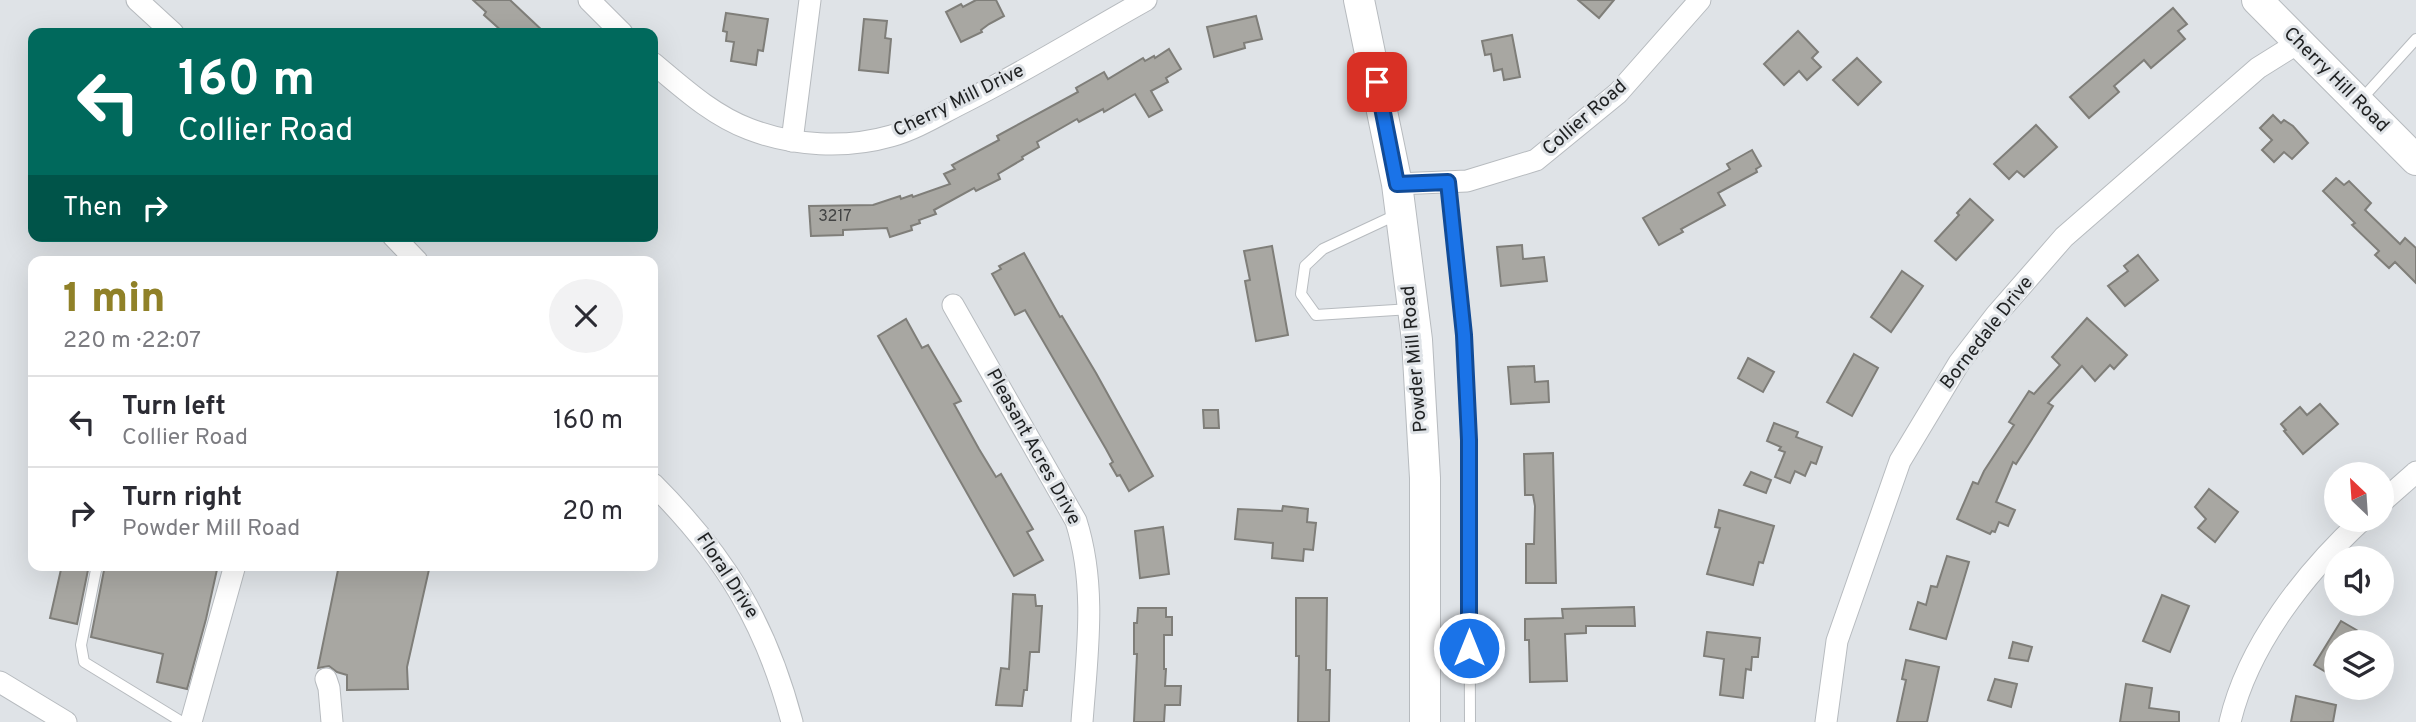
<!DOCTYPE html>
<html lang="en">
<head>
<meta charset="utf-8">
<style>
  :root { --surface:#fff; --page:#f2f2f3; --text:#2b2b33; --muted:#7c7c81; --line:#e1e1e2; --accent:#908128 }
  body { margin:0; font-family:Overpass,sans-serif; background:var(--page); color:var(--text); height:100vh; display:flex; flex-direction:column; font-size:26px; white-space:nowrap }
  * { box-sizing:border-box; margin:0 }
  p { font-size:23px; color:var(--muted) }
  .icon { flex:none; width:38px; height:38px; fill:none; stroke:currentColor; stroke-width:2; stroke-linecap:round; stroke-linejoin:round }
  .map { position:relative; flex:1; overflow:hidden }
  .panel { position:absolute; left:28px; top:256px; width:630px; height:315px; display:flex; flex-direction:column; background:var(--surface); border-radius:14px; box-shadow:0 7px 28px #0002 }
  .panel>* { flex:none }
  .top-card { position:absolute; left:28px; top:28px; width:630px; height:214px; border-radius:14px; box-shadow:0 7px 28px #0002; background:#00695c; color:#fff; overflow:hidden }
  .needle { width:46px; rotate:335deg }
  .buttons { position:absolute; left:2324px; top:462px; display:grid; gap:14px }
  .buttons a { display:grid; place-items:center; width:70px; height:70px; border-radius:50%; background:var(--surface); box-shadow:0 7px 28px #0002; font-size:35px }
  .pin { position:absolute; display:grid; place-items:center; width:60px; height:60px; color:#fff; margin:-30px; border-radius:14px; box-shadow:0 4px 10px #0006 }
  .me { position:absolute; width:77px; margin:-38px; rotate:0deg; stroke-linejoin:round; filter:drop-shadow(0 0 5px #0008) }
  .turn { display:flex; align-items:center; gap:24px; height:147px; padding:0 35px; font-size:32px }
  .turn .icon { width:91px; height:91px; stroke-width:2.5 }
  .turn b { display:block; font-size:49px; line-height:60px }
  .then { display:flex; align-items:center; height:66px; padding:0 35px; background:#0003; gap:14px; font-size:26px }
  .round { display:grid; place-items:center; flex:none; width:74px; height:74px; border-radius:37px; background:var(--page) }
  .overview { display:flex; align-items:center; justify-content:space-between; height:119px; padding:0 35px }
  h1 { font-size:42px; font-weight:800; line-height:52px; color:var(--accent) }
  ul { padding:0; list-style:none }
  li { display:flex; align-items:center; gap:21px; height:91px; padding:0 35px; border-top:2px solid var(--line) }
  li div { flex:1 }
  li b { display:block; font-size:26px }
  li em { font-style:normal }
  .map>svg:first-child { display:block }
  .building { fill:#a8a7a2; stroke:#7f7e79; stroke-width:2 }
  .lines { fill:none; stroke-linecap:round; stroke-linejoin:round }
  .lane-casing { stroke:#b7bbbf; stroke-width:12 }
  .street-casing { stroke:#b7bbbf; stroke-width:23 }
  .secondary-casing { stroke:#b7bbbf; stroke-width:32 }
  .lane { stroke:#fff; stroke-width:10 }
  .street { stroke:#fff; stroke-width:21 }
  .secondary { stroke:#fff; stroke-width:30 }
  .route-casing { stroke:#114b97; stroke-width:18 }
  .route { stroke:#1a73e8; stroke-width:12 }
  .labels { text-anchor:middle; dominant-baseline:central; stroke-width:6; stroke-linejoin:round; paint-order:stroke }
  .number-label { font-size:16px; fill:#424343 }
  .street-label { font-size:19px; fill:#202223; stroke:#dfe3e7 }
</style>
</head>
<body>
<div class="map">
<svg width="2416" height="722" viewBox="0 0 2416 722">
  <rect width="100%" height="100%" fill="#dfe3e7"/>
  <!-- building -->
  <g class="building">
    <path d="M473,0H510L545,33H504L484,15L486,12Z"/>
    <path d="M976,0H996L1004,16L989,24L981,30L982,32L961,42L946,12L961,4L963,7Z"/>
    <path d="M1578,0H1614L1599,18Z"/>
    <path d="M2173,8L2187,24L2178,31L2185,39L2151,68L2144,60L2114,86L2119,92L2089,118L2070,97Z"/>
    <path d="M726,13L768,19L763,51L758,50L756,65L731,61L734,42L726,41L727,32L723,31Z"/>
    <path d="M1256,16L1262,39L1244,43L1245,48L1214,57L1207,27Z"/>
    <path d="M864,19L887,21L885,38L891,39L888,73L859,70Z"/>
    <path d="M1798,31L1818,52L1812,58L1821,67L1807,80L1799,71L1784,85L1764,64Z"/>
    <path d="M1512,35L1520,77L1504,80L1502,69L1494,71L1491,54L1485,55L1482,41Z"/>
    <path d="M1169,49L1181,69L1166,78L1168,82L1151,91L1162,110L1149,117L1135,94L1104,112L1103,109L1079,122L1077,119L1037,142L1039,147L1022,157L1023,159L998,174L1000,179L976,191L974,188L934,210L936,214L919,220L920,223L911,226L912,230L890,237L887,228L843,230V235L811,236L809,206L873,205L900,196L901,199L912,195L913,197L950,184L944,174L955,169L952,165L999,140L997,136L1078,92L1076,88L1104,72L1108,79L1143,58L1145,61L1154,56L1155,58Z"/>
    <path d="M1857,58L1881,82L1858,105L1833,80Z"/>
    <path d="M2273,115L2281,123L2284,120L2293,126L2308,143L2292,159L2284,152L2274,162L2262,150L2272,140L2260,128Z"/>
    <path d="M2036,125L2057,147L2024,177L2017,171L2009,179L1994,164Z"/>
    <path d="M1752,150L1761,166L1756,169L1757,172L1718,193L1725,205L1681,229L1683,232L1659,245L1643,218L1730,169L1727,164Z"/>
    <path d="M2336,178L2344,185L2349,181L2371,203L2365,210L2400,244L2405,238L2416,248V283L2395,262L2389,268L2375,255L2379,251L2352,225L2355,223L2323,191Z"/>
    <path d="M1970,199L1993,220L1956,260L1935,241L1959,215L1957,213Z"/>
    <path d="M1522,245L1523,259L1544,257L1547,281L1501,286L1497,247Z"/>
    <path d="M1272,246L1288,335L1256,341L1245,281L1250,280L1244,251Z"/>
    <path d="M1024,253L1060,317L1062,316L1096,373L1153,476L1129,491L1120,475L1117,476L1110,464L1113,462L1106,449L1025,310L1015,315L992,274L1001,269L999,266Z"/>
    <path d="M2138,255L2158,280L2125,306L2108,286L2128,271L2124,266Z"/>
    <path d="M1902,271L1923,286L1891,332L1871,317Z"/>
    <path d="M2087,318L2127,355L2114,369L2110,365L2095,381L2082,366L2048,403L2053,406L2016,464L2013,462L1996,502L2015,510L2008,526L1999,522L1995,532L1992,531L1990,534L1957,519L1973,482L1978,484L1984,471L2014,425L2009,422L2029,391L2034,394L2060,365L2052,357Z"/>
    <path d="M906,319L922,348L928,345L961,401L954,404L979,449L996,477L1001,474L1033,529L1027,532L1043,560L1014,576L878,336Z"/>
    <path d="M1854,354L1878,368L1852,416L1827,402Z"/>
    <path d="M1748,358L1774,372L1763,392L1738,378Z"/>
    <path d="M1534,366L1535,382L1548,381L1549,402L1511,404L1508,367Z"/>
    <path d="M2320,404L2338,424L2303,454L2284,431L2286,430L2281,424L2300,407L2307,415Z"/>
    <path d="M1203,410H1218L1219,428H1204Z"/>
    <path d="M1774,423L1798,432L1796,437L1822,447L1816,464L1811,462L1805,476L1795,471L1790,483L1775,477L1785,452L1779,450L1781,447L1767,441Z"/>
    <path d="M1553,453L1556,583H1526V544H1534L1535,506L1533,495H1525L1524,454Z"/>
    <path d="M1751,472L1771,480L1766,493L1744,485Z"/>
    <path d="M2209,489L2238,512L2215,542L2198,528L2206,519L2195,507Z"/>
    <path d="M1283,506L1308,509L1307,522L1316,523L1313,550L1304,549L1303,561L1272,558L1273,543L1235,539L1238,509L1282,511Z"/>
    <path d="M1719,510L1774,526L1763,563L1759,562L1753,585L1707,574L1720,528L1715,527Z"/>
    <path d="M1163,527L1169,574L1140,578L1135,531Z"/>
    <path d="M1947,556L1969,562L1946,639L1910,629L1918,602L1926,605L1931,586L1937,587Z"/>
    <path d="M62,565H89L77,624L50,618Z"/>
    <path d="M105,565H218L206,619L187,689L157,682L163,654L91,637Z"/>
    <path d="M339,565H430L407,667L408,689L347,690V675L337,672L329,666L318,668Z"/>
    <path d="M1013,594L1035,595L1036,606H1042L1039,652H1030L1027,690H1024L1022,706L996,705L1001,668L1009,669Z"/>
    <path d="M2162,595L2189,606L2170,652L2143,641Z"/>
    <path d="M1296,598H1327L1326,670H1330L1329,722H1298L1299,656H1296Z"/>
    <path d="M1634,607L1635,626H1586V633L1565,634L1567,681L1530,682L1529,640H1525V619L1563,618L1562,609Z"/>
    <path d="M1138,608H1166V617H1172V635H1164V669H1166L1165,686H1181L1180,705H1165L1164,722H1134L1137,654H1134V623H1137Z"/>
    <path d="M2341,621L2377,642H2336V678L2314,665Z"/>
    <path d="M1707,632L1760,638L1758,657H1752L1751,670L1746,669L1743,698L1720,695L1724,659L1704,656Z"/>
    <path d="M2013,642L2032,647L2028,661L2009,658Z"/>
    <path d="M1906,660L1939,667L1927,722H1897L1906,680L1902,679Z"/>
    <path d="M1995,679L2017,684L2011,707L1988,700Z"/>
    <path d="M2126,684L2152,688L2149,708L2179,712V722H2120Z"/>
    <path d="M2296,696L2336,705L2333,722H2291Z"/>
  </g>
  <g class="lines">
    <defs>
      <g id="lane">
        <path d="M2359,102L2416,39"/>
        <path d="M1448,182L1464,335L1469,440L1470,722"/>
        <path d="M1398,214L1323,249L1305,266L1301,294L1316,315L1411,309"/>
        <path d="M97,565L81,645L84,662L182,722"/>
      </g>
      <g id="street">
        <path d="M137,0L173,33"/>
        <path d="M589,0L622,33"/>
        <path d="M653,63C683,88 712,115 749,129C793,146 846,149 891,136C916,129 940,114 964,102C1026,71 1085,34 1146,0"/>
        <path d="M792,141L810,0"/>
        <path d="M1397,184L1467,181L1536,160L1618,93L1700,0"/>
        <path d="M393,236L417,261"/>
        <path d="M953,305L1076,521C1097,587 1087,654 1082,722"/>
        <path d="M653,484C725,556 766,623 792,722"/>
        <path d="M2382,502L2416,472"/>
        <path d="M326,679L329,688L332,722"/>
        <path d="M0,682L66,722"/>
        <path d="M191,722L235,565"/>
        <path d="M1826,722L1837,641L1900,461L1959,363L1996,315L2064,237L2258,68L2298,43"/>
        <path d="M2230,722C2248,645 2305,573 2362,520"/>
      </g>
      <g id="secondary">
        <path d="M1359,0L1397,184L1417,340L1425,478V722"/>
        <path d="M2257,0L2416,160"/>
      </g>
    </defs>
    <!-- lane casing -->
    <use href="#lane" class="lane-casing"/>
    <!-- street casing -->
    <use href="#street" class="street-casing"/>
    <!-- secondary casing -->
    <use href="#secondary" class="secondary-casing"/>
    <!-- lane -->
    <use href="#lane" class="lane"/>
    <!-- street -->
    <use href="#street" class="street"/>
    <!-- secondary -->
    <use href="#secondary" class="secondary"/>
  </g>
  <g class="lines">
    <defs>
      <path id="route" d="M1377,82L1397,184L1448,182L1464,335L1469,440V648"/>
    </defs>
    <!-- route casing -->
    <use href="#route" class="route-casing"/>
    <!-- route -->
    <use href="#route" class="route"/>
  </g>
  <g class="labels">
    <!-- number labels -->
    <g class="number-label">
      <text x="835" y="217">3217</text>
    </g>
    <!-- street labels -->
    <g class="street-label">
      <text transform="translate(2336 80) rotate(45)">Cherry Hill Road</text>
      <text transform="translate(959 101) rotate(-26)">Cherry Mill Drive</text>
      <text transform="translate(1585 118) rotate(-41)">Collier Road</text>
      <text transform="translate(1987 333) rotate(-52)">Bornedale Drive</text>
      <text transform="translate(1415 359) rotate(-95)">Powder Mill Road</text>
      <text transform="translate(1033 447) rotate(61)">Pleasant Acres Drive</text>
      <text transform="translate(727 576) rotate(57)">Floral Drive</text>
    </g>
  </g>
</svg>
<div class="buttons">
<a><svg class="needle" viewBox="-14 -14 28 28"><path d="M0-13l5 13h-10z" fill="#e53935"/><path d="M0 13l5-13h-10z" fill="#7c7c81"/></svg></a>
<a><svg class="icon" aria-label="sound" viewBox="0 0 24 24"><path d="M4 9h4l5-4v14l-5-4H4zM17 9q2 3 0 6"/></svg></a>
<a><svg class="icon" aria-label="layers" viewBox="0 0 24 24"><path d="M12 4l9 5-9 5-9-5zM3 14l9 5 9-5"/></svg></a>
</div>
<div class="pin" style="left:1377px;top:82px;background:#d93025"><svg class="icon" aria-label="arrive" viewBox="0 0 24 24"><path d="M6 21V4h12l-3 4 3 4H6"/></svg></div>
<svg class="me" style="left:1469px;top:648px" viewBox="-20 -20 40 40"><circle r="17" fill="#1a73e8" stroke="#fff" stroke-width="3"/><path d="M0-11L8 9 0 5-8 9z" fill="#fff"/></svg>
<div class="top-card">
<div class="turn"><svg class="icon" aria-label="left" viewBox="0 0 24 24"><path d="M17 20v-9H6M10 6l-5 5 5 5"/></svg><div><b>160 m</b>Collier Road</div></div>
<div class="then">Then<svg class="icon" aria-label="right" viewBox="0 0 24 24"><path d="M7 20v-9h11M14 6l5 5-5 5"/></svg></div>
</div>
<section class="panel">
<div class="overview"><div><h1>1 min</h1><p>220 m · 22:07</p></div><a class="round"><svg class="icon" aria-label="close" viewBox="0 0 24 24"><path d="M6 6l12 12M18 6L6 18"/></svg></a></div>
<ul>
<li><svg class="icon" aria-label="left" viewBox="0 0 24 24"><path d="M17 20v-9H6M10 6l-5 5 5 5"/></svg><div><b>Turn left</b><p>Collier Road</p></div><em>160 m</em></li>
<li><svg class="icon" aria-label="right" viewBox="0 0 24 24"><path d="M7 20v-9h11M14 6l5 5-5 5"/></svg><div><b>Turn right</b><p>Powder Mill Road</p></div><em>20 m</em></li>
</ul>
</section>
</div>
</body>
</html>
